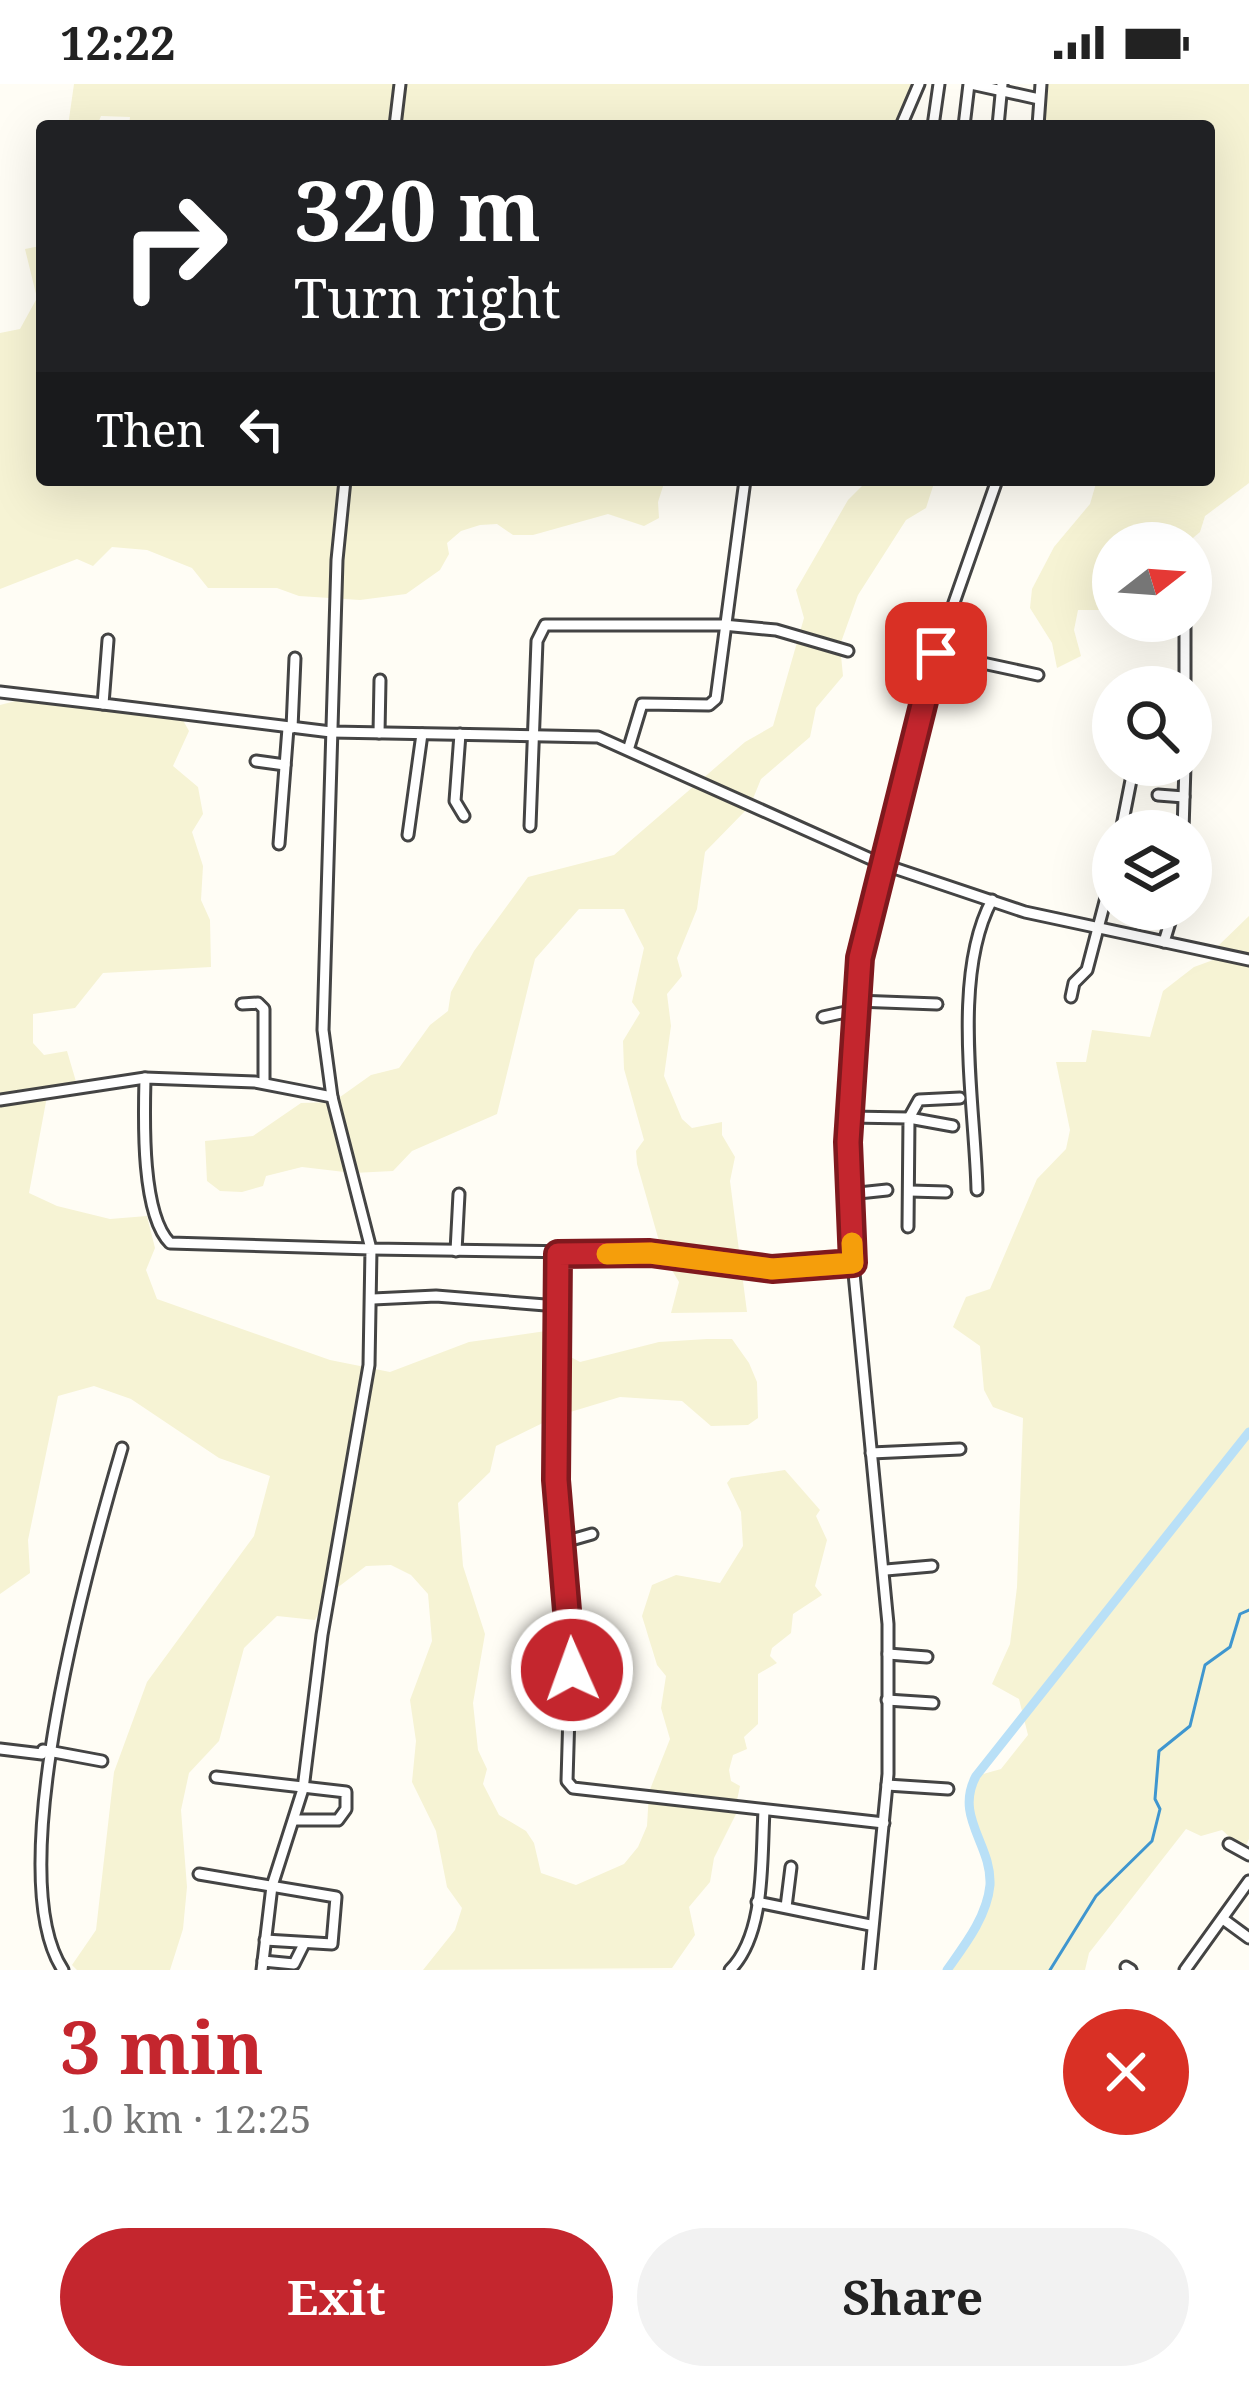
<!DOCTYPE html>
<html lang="en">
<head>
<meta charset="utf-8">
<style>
  :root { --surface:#fff; --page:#f2f2f2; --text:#222; --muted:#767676; --accent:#c4262e }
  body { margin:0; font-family:"Noto Serif",serif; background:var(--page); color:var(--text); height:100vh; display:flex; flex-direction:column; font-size:45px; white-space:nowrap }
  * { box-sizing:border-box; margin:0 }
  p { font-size:39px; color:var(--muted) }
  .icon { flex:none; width:66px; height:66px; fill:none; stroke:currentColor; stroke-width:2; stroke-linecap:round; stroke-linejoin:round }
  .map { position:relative; height:1886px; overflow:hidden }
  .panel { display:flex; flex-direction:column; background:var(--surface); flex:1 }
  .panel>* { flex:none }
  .top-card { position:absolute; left:36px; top:36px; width:1179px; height:366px; border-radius:12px; box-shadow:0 12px 48px #0002; background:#202124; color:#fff; overflow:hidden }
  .needle { width:78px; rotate:73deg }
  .fabs { position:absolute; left:1092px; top:438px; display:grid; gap:24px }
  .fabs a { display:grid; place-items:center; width:120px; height:120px; border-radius:50%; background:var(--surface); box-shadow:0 12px 48px #0002; font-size:60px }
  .pin { position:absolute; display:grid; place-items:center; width:102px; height:102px; color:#fff; margin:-51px; border-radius:24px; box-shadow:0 6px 18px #0006 }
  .me { position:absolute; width:132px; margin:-66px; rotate:358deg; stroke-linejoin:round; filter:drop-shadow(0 0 9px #0008) }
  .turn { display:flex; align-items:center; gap:42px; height:252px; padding:0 60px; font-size:54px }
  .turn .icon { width:156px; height:156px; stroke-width:2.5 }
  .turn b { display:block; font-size:84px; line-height:102px }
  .then { display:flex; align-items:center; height:114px; padding:0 60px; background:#0003; gap:24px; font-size:45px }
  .round { display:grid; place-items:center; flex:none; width:126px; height:126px; border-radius:63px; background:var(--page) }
  .head { display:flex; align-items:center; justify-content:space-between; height:204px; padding:0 60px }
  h1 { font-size:72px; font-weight:700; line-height:90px; color:var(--accent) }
  .button { display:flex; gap:24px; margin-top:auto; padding:24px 60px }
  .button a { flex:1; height:138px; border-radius:72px; background:var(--accent); color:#fff; font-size:48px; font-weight:700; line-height:138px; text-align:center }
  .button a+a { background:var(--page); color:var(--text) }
  .status { display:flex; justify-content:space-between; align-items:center; height:84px; padding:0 60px; background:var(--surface); direction:ltr }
  .status svg { height:33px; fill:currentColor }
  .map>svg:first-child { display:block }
  .farmland { fill:#f6f3d4 }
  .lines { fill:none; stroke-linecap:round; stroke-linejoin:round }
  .stream { stroke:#3f96cf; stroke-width:3 }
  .canal { stroke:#b9e0f7; stroke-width:9 }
  .street-casing { stroke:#444; stroke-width:15 }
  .street { stroke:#fff; stroke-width:9 }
  .route-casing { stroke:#7f191e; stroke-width:30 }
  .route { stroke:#c4262e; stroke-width:21 }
  .slow { stroke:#f59e0b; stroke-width:21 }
</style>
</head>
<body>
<div class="status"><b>12:22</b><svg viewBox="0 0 49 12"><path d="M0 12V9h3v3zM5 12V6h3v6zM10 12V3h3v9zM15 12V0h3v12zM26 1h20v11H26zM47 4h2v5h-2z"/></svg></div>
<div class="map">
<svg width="1249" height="1886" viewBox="0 0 1249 1886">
  <rect width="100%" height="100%" fill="#fffdf5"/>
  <!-- farmland -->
  <g class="farmland">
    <path d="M74,0H916L894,42H129L130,33L101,32L97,42H68Z"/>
    <path d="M1042,0H1249V399L1205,432L1200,448L1187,459H1113V526H1078L1074,546L1081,572L1057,584L1052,559L1030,524L1032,505L1054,463L1090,420L1097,396H1209V42H1039Z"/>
    <path d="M40,162L42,396H665L658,418L659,434L644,442L608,430L533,451H513L497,440L480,441L461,447L447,459L449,470L440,486L406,510L360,516L299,512L277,504H208L192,484L147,466L112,463L93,482L77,475L0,505V249L20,245L37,214L25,165Z"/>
    <path d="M868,396H935L926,424L906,436L858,511L840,561L843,592L816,624L810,653L761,695L750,722L705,768L697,825L677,874L682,892L667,910L671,942L664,992L682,1035L692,1044L722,1038V1051L735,1073L730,1097L747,1228L671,1229L679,1198L663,1171L637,1080L636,1067L644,1056L624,985L623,957L640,929L632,918L644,864L624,825H579L535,875L497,1030L412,1067L393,1087L353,1089L302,1083L266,1092L263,1102L242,1108L220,1107L207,1097L205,1057L253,1052L301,1019L333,1018L371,991L399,984L430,941L448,927L451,908L474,867L528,793L614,771L745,658L773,642L804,534L796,506L848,416Z"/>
    <path d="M35,612L179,629L189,647L173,682L198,703L203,730L192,748L203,782L201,816L210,836L211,883L103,889L75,924L33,930V959L44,971L67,967L77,1001L48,1007L29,1109L57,1122L110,1135L147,1132L155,1164L146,1186L157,1215L330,1276L390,1288L469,1258L546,1247L565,1270L580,1278L659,1258L707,1255H732L749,1279L757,1298L758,1334L748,1341L711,1342L682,1317L620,1313L557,1332L496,1362L490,1388L458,1419L463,1482L485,1550L473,1619L478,1666L487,1685L483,1700L499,1731L526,1747L534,1759L541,1789L576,1801L624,1780L638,1763L647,1742L649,1708L670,1655L661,1624L666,1592L657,1581L642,1532L652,1501L676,1491L720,1499L743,1462L741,1428L727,1399L731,1394L785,1386L820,1426L816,1432L827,1456L815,1502L822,1511L793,1530L791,1549L772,1564L770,1572L777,1579L758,1590V1640L744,1653L747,1665L733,1671L729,1686L731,1697L740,1702L736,1721L740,1722L714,1774L710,1798L689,1823L695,1851L672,1884L423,1886L455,1846L462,1824L447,1803L436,1747L412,1698L416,1657L410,1616L432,1557L428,1510L411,1491L391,1481L366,1482L329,1510L315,1536L277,1532L244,1564L219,1657L189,1689L181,1726L187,1803L183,1845L170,1886H77L72,1881L96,1846L114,1688L147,1598L254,1452L270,1392L219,1374L131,1315L94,1302L58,1312L28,1456L30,1489L0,1510V621Z"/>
    <path d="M1249,832V1755L1244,1766L1222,1746L1201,1752L1186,1745L1089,1869L1085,1886H947L971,1850L990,1795L967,1716L976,1692L1001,1685L1028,1651L1019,1615L992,1600L1010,1560L1017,1503L1023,1334L993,1323L984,1306L980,1262L953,1243L966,1213L990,1205L1037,1095L1066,1065L1070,1046L1056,978H1086L1092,946L1150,953L1163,907L1194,883L1224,872L1218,862Z"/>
  </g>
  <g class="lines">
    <!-- stream -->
    <path class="stream" d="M1050,1886L1096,1812L1152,1757L1160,1725L1155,1715L1159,1667L1190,1642L1205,1581L1230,1563L1240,1530L1249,1526"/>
    <!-- canal -->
    <path class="canal" d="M947,1886C964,1862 987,1833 990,1801C992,1760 954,1733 976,1692L1249,1348"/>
    <defs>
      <g id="street">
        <path d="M971,0L1039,15"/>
        <path d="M395,42L400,0"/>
        <path d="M901,42L919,0"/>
        <path d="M933,42L939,0"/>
        <path d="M964,42L969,0"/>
        <path d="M998,42L1002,0"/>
        <path d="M1038,42L1041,0"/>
        <path d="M108,556L103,620L331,648L598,653L882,780L1025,828L1249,876"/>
        <path d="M936,569L1038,591"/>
        <path d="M1185,603V537"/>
        <path d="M0,608L103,620"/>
        <path d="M292,644L295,574"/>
        <path d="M379,649L380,596"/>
        <path d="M460,650L455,717L464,732"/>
        <path d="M629,663L642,620L709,621L716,615L745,396"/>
        <path d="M256,677L285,681"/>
        <path d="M1158,711L1184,713"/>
        <path d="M530,742L537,557L545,541H723L776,546L848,567"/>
        <path d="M1121,747L1134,681"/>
        <path d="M1183,747L1185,681"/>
        <path d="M408,751L422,650"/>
        <path d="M279,760L288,644"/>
        <path d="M1164,858L1174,825"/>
        <path d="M1071,913L1074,899L1087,886L1113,787"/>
        <path d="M856,917L937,920"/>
        <path d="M242,920L258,919L264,925V999"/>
        <path d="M823,933L855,926"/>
        <path d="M145,994C144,1034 141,1130 170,1159L371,1165L369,1281L322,1551L303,1705L272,1802L262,1886"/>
        <path d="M332,1013L323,946L337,476L345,396"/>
        <path d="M0,1016L145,994L255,998L332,1013L371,1165L650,1169L772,1185L853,1179"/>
        <path d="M849,1033L909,1034L908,1143"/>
        <path d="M953,1042L909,1034L919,1016L960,1014"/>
        <path d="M977,1106C975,1021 951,892 992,816"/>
        <path d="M910,1107L946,1108"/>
        <path d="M849,1110L887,1106"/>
        <path d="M456,1167L459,1110"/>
        <path d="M558,1170L557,1396L571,1561L567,1697L573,1704L884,1739"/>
        <path d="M373,1215L436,1212L558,1222"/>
        <path d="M871,1369L960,1365"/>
        <path d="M559,1444L571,1456L592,1450"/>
        <path d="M886,1486L932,1482"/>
        <path d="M888,1570L927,1573"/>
        <path d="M887,1616L933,1619"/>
        <path d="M0,1665L42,1670"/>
        <path d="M43,1666L102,1677"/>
        <path d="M216,1693L346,1708V1725L338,1736H294"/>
        <path d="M887,1701L948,1705"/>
        <path d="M1229,1760L1249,1771"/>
        <path d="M199,1790L336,1813L332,1860L265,1856"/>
        <path d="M757,1818L870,1841"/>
        <path d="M786,1823L791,1783"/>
        <path d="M1223,1835L1249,1854"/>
        <path d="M263,1877L294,1880L304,1860"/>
        <path d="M1126,1883L1131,1886"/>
        <path d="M63,1886C0,1791 89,1476 122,1364"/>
        <path d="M730,1886C766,1850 761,1775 764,1727"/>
        <path d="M869,1886L888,1690V1540L853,1179L848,1058L856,909L929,590L997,396"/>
        <path d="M1185,1886L1249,1797"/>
      </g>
    </defs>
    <!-- street casing -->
    <use href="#street" class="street-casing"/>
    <!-- street -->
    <use href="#street" class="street"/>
  </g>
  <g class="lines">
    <defs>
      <path id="route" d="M572,1586L556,1396L558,1170L650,1169L772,1185L853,1179L848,1058L860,874L936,569"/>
    </defs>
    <!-- route casing -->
    <use href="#route" class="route-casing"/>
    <!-- route -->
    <use href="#route" class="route"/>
    <!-- slow -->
    <path class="slow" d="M607,1170L650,1169L772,1185L853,1179L852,1159"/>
  </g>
</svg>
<div class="fabs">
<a><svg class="needle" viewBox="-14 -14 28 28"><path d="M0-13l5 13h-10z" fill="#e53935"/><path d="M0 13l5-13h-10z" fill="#767676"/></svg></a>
<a><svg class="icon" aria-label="search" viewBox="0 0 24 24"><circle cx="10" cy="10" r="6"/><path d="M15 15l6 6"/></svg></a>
<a><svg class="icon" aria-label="layers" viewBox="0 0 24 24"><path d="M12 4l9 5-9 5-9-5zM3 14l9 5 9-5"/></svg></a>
</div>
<div class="pin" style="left:936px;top:569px;background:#d93025"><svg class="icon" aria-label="arrive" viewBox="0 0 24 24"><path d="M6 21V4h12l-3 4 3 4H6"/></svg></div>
<svg class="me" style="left:572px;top:1586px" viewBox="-20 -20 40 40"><circle r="17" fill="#c4262e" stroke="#fff" stroke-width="3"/><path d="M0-11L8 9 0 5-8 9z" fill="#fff"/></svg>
<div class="top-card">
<div class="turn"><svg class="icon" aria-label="right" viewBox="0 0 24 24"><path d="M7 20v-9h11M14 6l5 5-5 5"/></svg><div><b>320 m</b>Turn right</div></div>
<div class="then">Then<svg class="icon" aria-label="left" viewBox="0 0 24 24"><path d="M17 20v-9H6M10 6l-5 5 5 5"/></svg></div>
</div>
</div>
<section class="panel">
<div class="head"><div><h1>3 min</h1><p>1.0 km · 12:25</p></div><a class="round" style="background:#d93025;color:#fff"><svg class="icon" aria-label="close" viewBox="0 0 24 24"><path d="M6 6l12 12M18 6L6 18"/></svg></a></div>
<div class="button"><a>Exit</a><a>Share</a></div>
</section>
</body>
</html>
